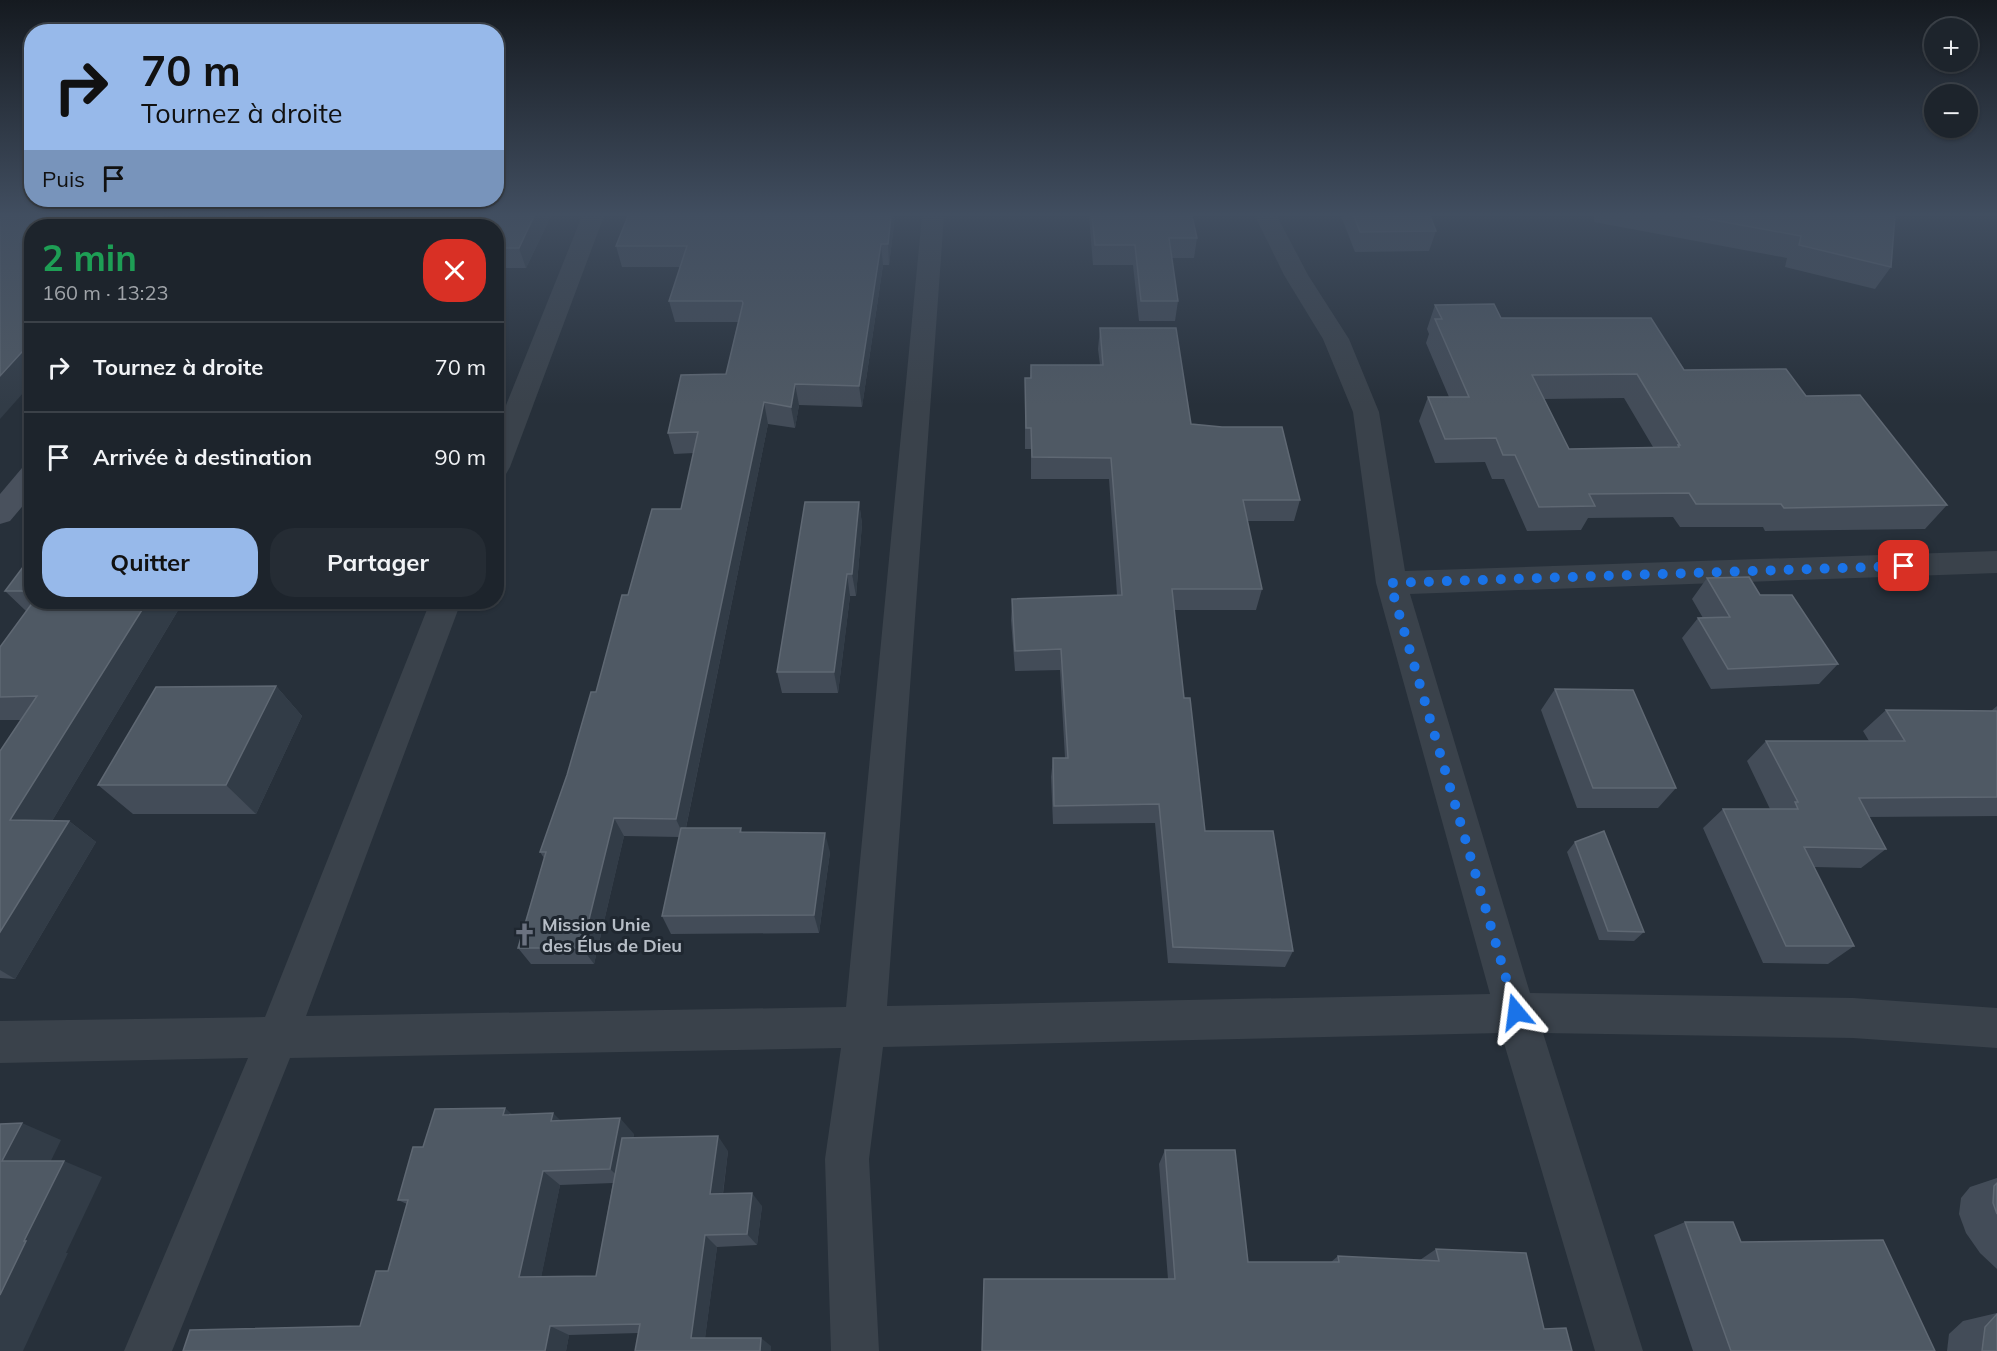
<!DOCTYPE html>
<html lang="fr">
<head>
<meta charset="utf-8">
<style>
  :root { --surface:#1d242c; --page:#252c34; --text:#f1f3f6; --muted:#a0a4a9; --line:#3b4148; --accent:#97b9ea }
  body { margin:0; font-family:Mulish,sans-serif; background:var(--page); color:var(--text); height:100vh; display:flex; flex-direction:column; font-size:22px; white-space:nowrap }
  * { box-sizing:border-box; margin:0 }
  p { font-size:20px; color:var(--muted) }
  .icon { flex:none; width:33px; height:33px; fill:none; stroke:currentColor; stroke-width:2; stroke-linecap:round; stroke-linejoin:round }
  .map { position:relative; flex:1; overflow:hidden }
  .side { position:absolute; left:24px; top:219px; width:480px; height:390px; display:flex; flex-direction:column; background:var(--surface); border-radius:24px; box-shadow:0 2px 4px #0004,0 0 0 2px var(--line) }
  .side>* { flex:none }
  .hud { position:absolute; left:24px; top:24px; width:480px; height:183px; border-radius:24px; box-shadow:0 2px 4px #0004,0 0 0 2px var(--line); background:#97b9ea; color:#111; overflow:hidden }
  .tools { position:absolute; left:1924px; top:18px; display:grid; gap:12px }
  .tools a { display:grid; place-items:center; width:54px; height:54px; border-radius:50%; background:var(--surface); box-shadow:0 2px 4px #0004,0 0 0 2px var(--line); font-size:30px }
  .pin { position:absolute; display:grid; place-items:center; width:51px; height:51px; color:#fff; margin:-26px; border-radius:12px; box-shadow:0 3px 9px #0006 }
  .me { position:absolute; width:66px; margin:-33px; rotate:344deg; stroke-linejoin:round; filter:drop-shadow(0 0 4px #0008) }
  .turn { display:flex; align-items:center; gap:21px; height:126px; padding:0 18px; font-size:27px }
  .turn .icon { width:78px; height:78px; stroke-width:2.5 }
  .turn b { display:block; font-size:42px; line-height:51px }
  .then { display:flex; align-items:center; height:57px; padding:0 18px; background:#0003; gap:12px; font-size:22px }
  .round { display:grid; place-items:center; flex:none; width:63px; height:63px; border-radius:24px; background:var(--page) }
  .headline { display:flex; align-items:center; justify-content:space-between; height:102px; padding:0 18px }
  h1 { font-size:36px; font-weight:700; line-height:45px; color:#1e9e55 }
  .cta { display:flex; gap:12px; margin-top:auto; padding:12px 18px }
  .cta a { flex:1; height:69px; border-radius:24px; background:var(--accent); color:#111; font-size:24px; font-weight:700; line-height:69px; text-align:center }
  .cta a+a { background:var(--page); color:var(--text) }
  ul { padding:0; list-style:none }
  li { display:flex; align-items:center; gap:18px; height:90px; padding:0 18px; border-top:2px solid var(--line) }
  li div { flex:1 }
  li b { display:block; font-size:22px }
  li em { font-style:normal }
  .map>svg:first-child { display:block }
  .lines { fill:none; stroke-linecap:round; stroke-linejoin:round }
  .street { fill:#3a424b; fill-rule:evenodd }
  .secondary { fill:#49515d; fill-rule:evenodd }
  .wall { fill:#434c58; fill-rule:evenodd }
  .shaded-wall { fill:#323c47 }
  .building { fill:#4f5964; stroke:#5f6873; stroke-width:1.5; fill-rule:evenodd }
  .route { stroke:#1a73e8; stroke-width:10; stroke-dasharray:0 18 }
  .labels { text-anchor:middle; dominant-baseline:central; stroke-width:6; stroke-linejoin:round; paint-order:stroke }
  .poi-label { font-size:18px; font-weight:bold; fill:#b6bdc6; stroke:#1f2730; text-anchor:start }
</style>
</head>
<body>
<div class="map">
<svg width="1997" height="1351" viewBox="0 0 1997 1351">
  <rect width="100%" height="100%" fill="#27303a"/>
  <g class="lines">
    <!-- street -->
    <g class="street">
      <path d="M582,216H604L510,467L506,474L496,476V430Z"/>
      <path d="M922,216H944L887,1006L1490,994L1376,583L1353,412L1323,339L1284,275L1255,216H1277L1308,275L1349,339L1379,412L1405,571L1997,551V573L1410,594L1530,993L1853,998L1997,1008V1048L1853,1038L1543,1033L1643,1351H1595L1501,1033L883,1047L869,1159L879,1351H831L825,1159L841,1048L290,1058L172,1351H124L248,1058L0,1063V1021L265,1017L430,602H461L306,1016L846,1007Z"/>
    </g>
    <!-- secondary -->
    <g class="secondary">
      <path d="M226,216H249L241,226H219Z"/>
      <path d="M32,466V495L10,521L0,524V494L22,468Z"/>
    </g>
  </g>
  <!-- wall -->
  <g class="wall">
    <path d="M265,216H551L526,268H496V226Z"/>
    <path d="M895,216L889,265H883L862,407L799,405L795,428L768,424L686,828H741L742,832L830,852L819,933L671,934L662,916L679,837L624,836L594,964H531L518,948L544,858L540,852L596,692L628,595L681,509L694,453L674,454L668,433L726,374L738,322H675L669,301L680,267H622L616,246Z"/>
    <path d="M1089,216H1192L1197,238L1194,258H1172L1178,301L1175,321H1139L1133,265H1093Z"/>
    <path d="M1341,216H1430L1436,231L1429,251L1355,252Z"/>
    <path d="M1594,216H1895L1891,267L1875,289L1785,267L1787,258L1594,222Z"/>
    <path d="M1435,305L1501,318L1684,370L1806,396L1947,505L1925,529L1765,531L1763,527H1680L1673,517L1588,518L1581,530L1527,531L1504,479H1492L1485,462L1435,463L1419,421L1428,397H1449L1426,343L1429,334L1427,329ZM1624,398L1653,447L1569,449L1544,399Z"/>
    <path d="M1100,328L1191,424L1300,500L1294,521H1247L1262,589L1256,610H1174L1184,698L1205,831L1293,951L1285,967L1168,963L1155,823L1053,824L1051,777L1053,758H1065L1060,670L1015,671L1011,620L1012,599L1117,595L1109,479H1031V449H1025V378H1030L1031,365H1100L1098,349Z"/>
    <path d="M859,502L862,524L856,596H850L838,693H782L777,672Z"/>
    <path d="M32,555V602H183L52,821H69L96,842L15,979L0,978V751L21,720H0V647L26,611L5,591Z"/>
    <path d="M1707,578L1760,595L1838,664L1819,684L1711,689L1682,638L1698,618H1703L1692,599Z"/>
    <path d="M276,686L302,716L256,814H133L98,785Z"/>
    <path d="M1555,689L1676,788L1658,808H1577L1541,710Z"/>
    <path d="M1997,706V816L1869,817L1886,849L1861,868L1814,867L1854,946L1828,964L1763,963L1703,828L1723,809H1770L1747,761L1766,741H1869L1863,731L1886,710L1991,711Z"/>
    <path d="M1575,842L1644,932L1634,941L1599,940L1567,852Z"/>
    <path d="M512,1114L560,1121L634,1134L633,1138L728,1151L723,1194L762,1206L757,1245L717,1247L705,1338L771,1346V1351H635L638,1333L569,1335L566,1351H183L360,1326L388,1271L407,1204L398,1200L423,1147ZM613,1183L596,1276L541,1277L560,1185Z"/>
    <path d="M1165,1150L1248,1262H1331L1338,1256L1420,1260L1436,1249L1544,1329L1168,1279L1159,1164Z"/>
    <path d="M1997,1178V1269L1980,1253L1966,1233L1959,1214L1961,1198L1970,1187Z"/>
    <path d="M1685,1222L1741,1242L1935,1351H1693L1654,1235Z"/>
    <path d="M1997,1313V1351H1947L1949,1334L1963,1321Z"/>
  </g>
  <!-- shaded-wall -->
  <g class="shaded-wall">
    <path d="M163,216H194L185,226H153Z"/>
    <path d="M534,216H551L526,268L519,248Z"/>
    <path d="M891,216H895L889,265L888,244Z"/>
    <path d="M881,244L883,265L862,407L859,386Z"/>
    <path d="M32,341V383L0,419V376Z"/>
    <path d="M795,384L799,405L795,428L791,407Z"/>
    <path d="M764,402L768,424L684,837L676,819Z"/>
    <path d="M859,502L862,524L856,596L852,574Z"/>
    <path d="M847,574L850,596L838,693L834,672Z"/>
    <path d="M147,602H183L40,841L10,820Z"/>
    <path d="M276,686L302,716L256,814L226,785Z"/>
    <path d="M614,818L624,836L594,964L582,948Z"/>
    <path d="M69,821L96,842L15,979L0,970V932Z"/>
    <path d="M825,833L830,852L819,933L814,915Z"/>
    <path d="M505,1108L523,1124L503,1115Z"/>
    <path d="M553,1113L569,1129L551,1121Z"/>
    <path d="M620,1118L634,1134L625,1183L610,1169Z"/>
    <path d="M22,1123L61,1140L43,1177L2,1161Z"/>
    <path d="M718,1136L728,1151L721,1207L710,1194Z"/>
    <path d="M64,1161L102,1177L66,1253H68L23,1351H0V1295L24,1241Z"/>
    <path d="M543,1171L560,1185L539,1288L519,1277Z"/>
    <path d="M752,1193L762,1206L757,1245L747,1234Z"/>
    <path d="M705,1235L717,1247L704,1346L691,1338Z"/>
    <path d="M550,1326L569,1335L566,1351H545Z"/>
    <path d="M761,1338L771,1346V1351H760Z"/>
  </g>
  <!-- building -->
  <g class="building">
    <path d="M0,216H163L153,226H32V341L0,376Z"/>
    <path d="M265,216H534L519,248H496V226H257Z"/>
    <path d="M628,216H891L888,244H881L859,386L795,384L791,407L764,402L676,819L614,818L582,948H518L546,852H540L567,775L591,692H596L622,595H628L652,509H681L698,432L668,433L681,375L726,374L743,303L742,301H669L687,246H616Z"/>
    <path d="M1092,216H1192L1197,238H1169L1178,301H1141L1135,245H1095Z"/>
    <path d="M1354,216H1430L1436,231L1360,232Z"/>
    <path d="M1692,216H1895L1891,267L1799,245L1801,236Z"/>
    <path d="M1494,304L1501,318H1651L1684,370L1786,369L1806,396L1860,395L1947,505L1784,508L1781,504H1696L1689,493L1589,494L1595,506L1539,507L1515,455H1503L1496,438L1445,439L1428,397H1469L1435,319H1442L1435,305ZM1637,374L1680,445H1678L1679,447L1569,449L1532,375Z"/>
    <path d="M1100,328H1176L1191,424L1222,427H1282L1300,500H1243L1262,589H1172L1184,698H1190L1205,831H1273L1293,951L1173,947L1159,804L1054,806L1053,758H1068L1061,649L1015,651L1012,599L1122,595L1111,458L1032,457L1031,428H1026L1025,378H1031V365H1103Z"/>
    <path d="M805,502H859L852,574H847L834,672H777Z"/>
    <path d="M32,555V591H5Z"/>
    <path d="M1749,577L1760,595H1792L1838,664L1728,669L1698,618L1730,617L1707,578Z"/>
    <path d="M33,602H147L10,820L69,821L0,932V751L37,696L0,697V647Z"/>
    <path d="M276,686L226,785H98L156,687Z"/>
    <path d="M1555,689L1633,690L1676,788H1593Z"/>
    <path d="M1886,710L1997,711V797L1859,798L1886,849L1804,847L1854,946H1786L1723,809H1798L1795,802H1798L1766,741H1905Z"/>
    <path d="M681,828H741L740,832L825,833L814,915L662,916Z"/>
    <path d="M1604,831L1644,932L1608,931L1575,842Z"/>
    <path d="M505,1108L503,1115L553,1113L551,1121L620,1118L610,1169L543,1171L519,1277L596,1276L622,1138L718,1136L710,1194L752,1193L747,1234L705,1235L691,1338H761L760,1351H635L640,1324L550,1326L545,1351H183L190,1330L360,1326L376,1271H388L408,1200H398L413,1147H423L435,1109Z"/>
    <path d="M22,1123L2,1161H64L24,1241H26L0,1295V1124Z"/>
    <path d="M1165,1150H1235L1248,1262H1339L1338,1256L1439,1261L1436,1249L1526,1253L1544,1329L1566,1328L1572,1351H982L984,1279H1175Z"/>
    <path d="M1997,1183V1214L1993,1203L1994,1186Z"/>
    <path d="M1685,1222H1733L1741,1242L1883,1240L1935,1351H1731Z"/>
    <path d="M1997,1314V1351H1982L1985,1327Z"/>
  </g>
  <!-- sky -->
  <linearGradient id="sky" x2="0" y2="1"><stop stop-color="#151a20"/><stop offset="0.53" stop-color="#414e60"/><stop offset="1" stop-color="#414e60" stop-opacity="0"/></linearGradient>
  <rect width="1997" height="405" fill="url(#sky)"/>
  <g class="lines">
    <!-- route -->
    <path class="route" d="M1516,1012L1390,583L1904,566"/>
  </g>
  <!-- icons -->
  <defs>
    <symbol id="church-bare" viewBox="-9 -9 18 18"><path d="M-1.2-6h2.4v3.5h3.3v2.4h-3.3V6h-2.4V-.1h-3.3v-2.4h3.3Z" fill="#6b7280" stroke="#1f2730" stroke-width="2.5" paint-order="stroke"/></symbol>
  </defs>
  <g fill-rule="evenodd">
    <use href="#church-bare" x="508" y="918" width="33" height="33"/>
  </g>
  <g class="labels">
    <!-- poi labels -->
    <g class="poi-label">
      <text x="542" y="924">Mission Unie<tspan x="542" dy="21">des Élus de Dieu</tspan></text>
    </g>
  </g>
</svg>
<div class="tools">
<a>+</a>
<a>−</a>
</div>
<div class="pin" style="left:1904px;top:566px;background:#d93025"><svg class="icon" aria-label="arrive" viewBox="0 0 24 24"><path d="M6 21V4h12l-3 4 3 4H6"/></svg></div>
<svg class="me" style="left:1516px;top:1012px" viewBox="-20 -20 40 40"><path d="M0-17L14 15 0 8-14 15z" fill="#1a73e8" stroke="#fff" stroke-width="4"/></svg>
<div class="hud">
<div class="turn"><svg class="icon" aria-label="right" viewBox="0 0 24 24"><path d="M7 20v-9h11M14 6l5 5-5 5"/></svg><div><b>70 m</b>Tournez à droite</div></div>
<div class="then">Puis<svg class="icon" aria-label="arrive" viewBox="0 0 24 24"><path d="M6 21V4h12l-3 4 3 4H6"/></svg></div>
</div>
<section class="side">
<div class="headline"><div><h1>2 min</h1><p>160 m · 13:23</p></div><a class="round" style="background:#d93025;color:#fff"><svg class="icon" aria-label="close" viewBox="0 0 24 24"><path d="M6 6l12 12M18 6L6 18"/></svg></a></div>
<ul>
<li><svg class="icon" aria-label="right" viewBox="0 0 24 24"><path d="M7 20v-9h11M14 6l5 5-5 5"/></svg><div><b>Tournez à droite</b></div><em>70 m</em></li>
<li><svg class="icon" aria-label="arrive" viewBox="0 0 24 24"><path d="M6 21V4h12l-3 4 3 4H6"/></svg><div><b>Arrivée à destination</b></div><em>90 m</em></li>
</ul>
<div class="cta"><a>Quitter</a><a>Partager</a></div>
</section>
</div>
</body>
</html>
